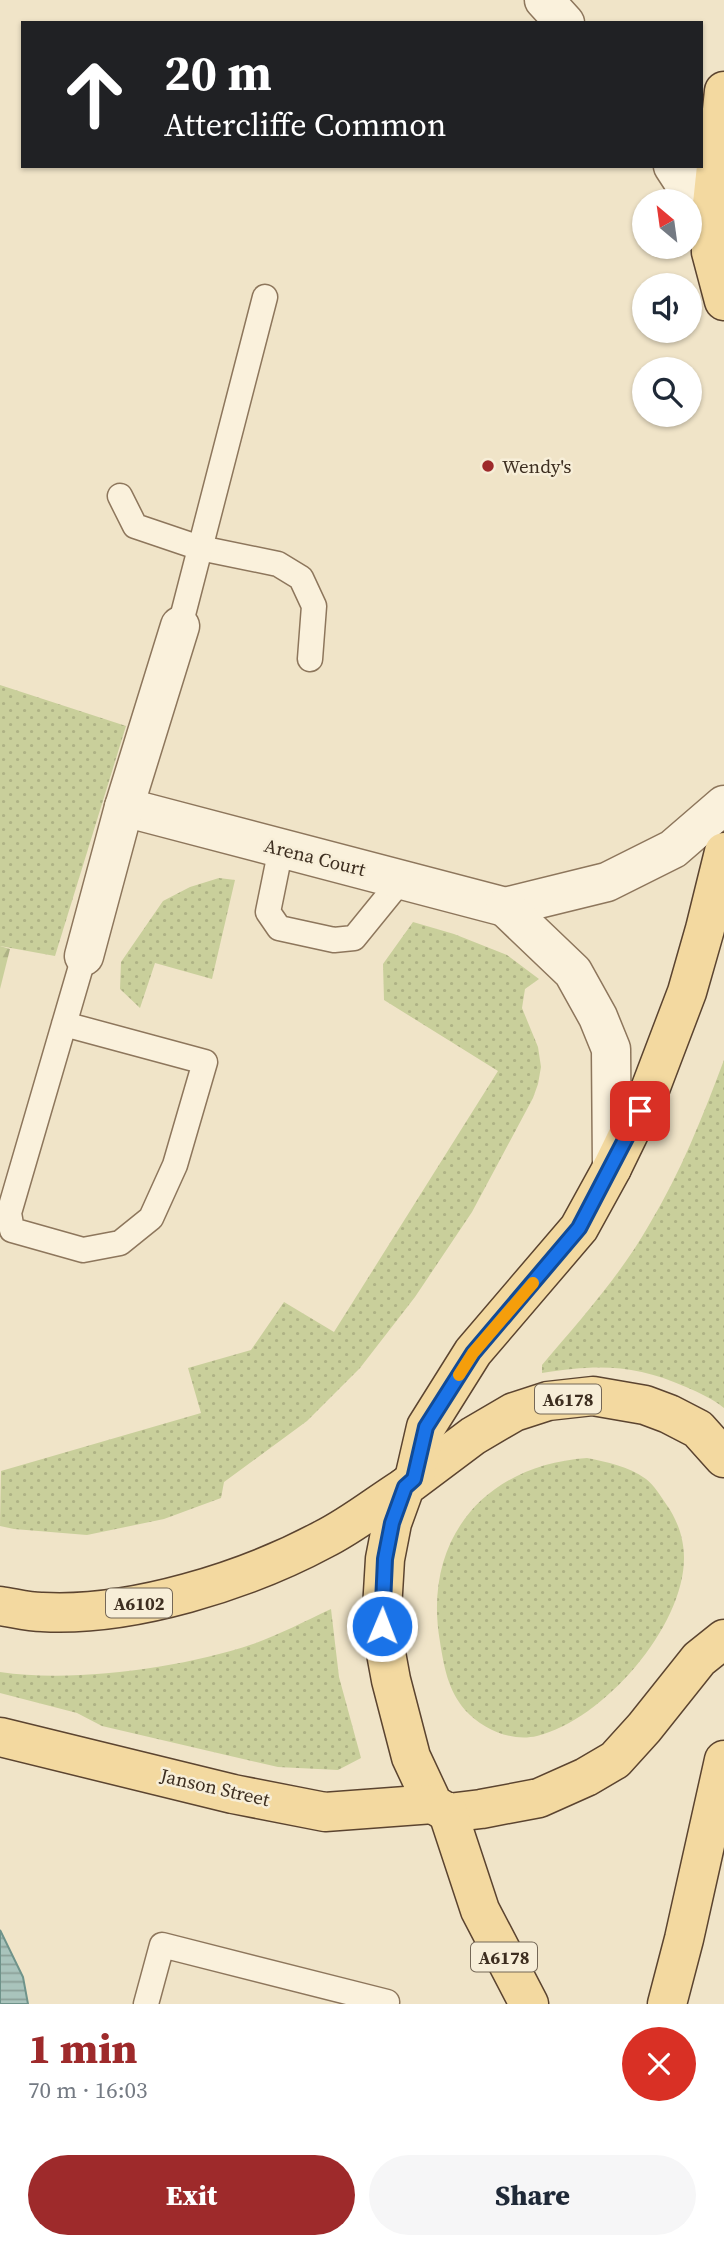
<!DOCTYPE html>
<html lang="en">
<head>
<meta charset="utf-8">
<style>
  :root { --surface:#fff; --page:#f6f6f7; --text:#1f2937; --muted:#747a83; --accent:#9e2a2b }
  body { margin:0; font-family:"Source Serif 4",serif; background:var(--page); color:var(--text); height:100vh; display:flex; flex-direction:column; font-size:26px; white-space:nowrap }
  * { box-sizing:border-box; margin:0 }
  p { font-size:23px; color:var(--muted) }
  .icon { flex:none; width:38px; height:38px; fill:none; stroke:currentColor; stroke-width:2; stroke-linecap:round; stroke-linejoin:round }
  .map { position:relative; height:2004px; overflow:hidden }
  .side { display:flex; flex-direction:column; background:var(--surface); flex:1 }
  .side>* { flex:none }
  .hud { position:absolute; left:21px; top:21px; width:682px; height:147px; border-radius:0px; box-shadow:0 2px 5px #0004; background:#202124; color:#fff; overflow:hidden }
  .needle { width:46px; rotate:331deg }
  .buttons { position:absolute; left:632px; top:189px; display:grid; gap:14px }
  .buttons a { display:grid; place-items:center; width:70px; height:70px; border-radius:50%; background:var(--surface); box-shadow:0 2px 5px #0004; font-size:35px }
  .pin { position:absolute; display:grid; place-items:center; width:60px; height:60px; color:#fff; margin:-30px; border-radius:14px; box-shadow:0 4px 10px #0006 }
  .me { position:absolute; width:77px; margin:-38px; rotate:1deg; stroke-linejoin:round; filter:drop-shadow(0 0 5px #0008) }
  .turn { display:flex; align-items:center; gap:24px; height:147px; padding:0 28px; font-size:32px }
  .turn .icon { width:91px; height:91px; stroke-width:2.5 }
  .turn b { display:block; font-size:49px; line-height:60px }
  .round { display:grid; place-items:center; flex:none; width:74px; height:74px; border-radius:37px; background:var(--page) }
  .overview { display:flex; align-items:center; justify-content:space-between; height:119px; padding:0 28px }
  h1 { font-size:42px; font-weight:800; line-height:52px; color:var(--accent) }
  .cta { display:flex; gap:14px; margin-top:auto; padding:14px 28px }
  .cta a { flex:1; height:80px; border-radius:42px; background:var(--accent); color:#fff; font-size:28px; font-weight:800; line-height:80px; text-align:center }
  .cta a+a { background:var(--page); color:var(--text) }
  .map>svg:first-child { display:block }
  .grass { fill:url(#grass-dots) }
  .forest { fill:url(#forest-firs) }
  .water { fill:url(#water-rules); stroke:#6f938a; stroke-width:2 }
  .lines { fill:none; stroke-linecap:round; stroke-linejoin:round }
  .lane-casing { stroke:#8d765c; stroke-width:27 }
  .street-casing { stroke:#8d765c; stroke-width:41 }
  .primary-casing { stroke:#5b4430; stroke-width:41 }
  .lane { stroke:#faf1dc; stroke-width:24 }
  .street { stroke:#faf1dc; stroke-width:38 }
  .primary { stroke:#f3d9a0; stroke-width:38 }
  .route-casing { stroke:#114b97; stroke-width:18 }
  .route { stroke:#1a73e8; stroke-width:12 }
  .slow { stroke:#f59e0b; stroke-width:12 }
  .poi-dot { fill:#9e2a2b; stroke:#f7eed8; stroke-width:2.5 }
  .labels { text-anchor:middle; dominant-baseline:central; stroke-width:5; stroke-linejoin:round; paint-order:stroke }
  .shield { fill:#f7eed8; stroke:#756857; stroke-width:2 }
  .shield-label { font-size:18px; font-weight:bold; fill:#3d2e20 }
  .poi-label { font-size:19px; fill:#3d2e20; stroke:#f7eed8; text-anchor:start }
  .street-label { font-size:19px; fill:#3d2e20; stroke:#f7eed8 }
</style>
</head>
<body>
<div class="map">
<svg width="724" height="2004" viewBox="0 0 724 2004">
  <defs>
    <pattern id="grass-dots" width="8" height="8" patternUnits="userSpaceOnUse" patternTransform="scale(1.75)"><rect width="8" height="8" fill="#c9cf9b"/><path d="M2 2h.1M6 6h.1" fill="none" stroke="#aeb285" stroke-width="1.8" stroke-linecap="round"/></pattern>
    <pattern id="forest-firs" width="22" height="20" patternUnits="userSpaceOnUse" patternTransform="scale(1.75)"><rect width="22" height="20" fill="#c9cf9b"/><path d="M5 1l3.5 6h-7zM16 11l3.5 6h-7z" fill="#aeb285"/></pattern>
    <pattern id="water-rules" width="6" height="5" patternUnits="userSpaceOnUse" patternTransform="scale(1.75)"><rect width="6" height="5" fill="#a9c4bc"/><path d="M0 2.5h6" fill="none" stroke="#8ba098"/></pattern>
  </defs>
  <rect width="100%" height="100%" fill="#f0e4c8"/>
  <!-- grass -->
  <g class="grass">
    <path d="M0,685L126,726L55,956L0,946Z"/>
    <path d="M219,878L235,880L212,979L155,963L140,1008L120,989L121,962L163,901L190,887Z"/>
    <path d="M413,922L454,934L507,955L539,979L525,989L522,1008L538,1047L541,1067L538,1084L533,1098L472,1212L415,1297L360,1368L307,1421L224,1482L221,1498L164,1519L87,1535L14,1529L0,1526L1,1471L201,1413L188,1368L251,1350L284,1302L334,1332L498,1071L384,1000L383,964Z"/>
    <path d="M724,1060V1408C713,1399 700,1393 686,1387C635,1364 597,1364 542,1373V1365C580,1320 620,1276 649,1225C680,1174 703,1116 724,1060Z"/>
    <path d="M587,1458C607,1462 628,1466 646,1479C654,1485 660,1495 666,1504C677,1519 684,1538 684,1558C684,1627 603,1720 537,1736C511,1742 482,1729 465,1710C448,1690 444,1667 440,1642C422,1539 485,1465 587,1458Z"/>
    <path d="M331,1609L339,1677L361,1758L338,1770L278,1767L102,1726L77,1713L0,1693V1672C74,1683 182,1668 253,1644C279,1635 305,1621 331,1609Z"/>
  </g>
  <!-- forest -->
  <path class="forest" d="M0,946L10,949L0,989Z"/>
  <!-- water -->
  <path class="water" d="M0,1930L23,1977L28,2004H0Z"/>
  <g class="lines">
    <defs>
      <g id="lane">
        <path d="M120,496L135,526L200,548L278,564L301,578L314,606L310,659"/>
        <path d="M180,626L265,297"/>
        <path d="M281,848L268,912L279,928L334,940L354,938L402,879"/>
        <path d="M64,1024L205,1062L175,1165L151,1218L120,1243L83,1250L12,1230L9,1213L84,956"/>
        <path d="M146,2004L162,1945L387,2002"/>
      </g>
      <g id="street">
        <path d="M544,0L565,23"/>
        <path d="M673,166L710,223"/>
        <path d="M124,807L505,907L607,882L673,849L724,805"/>
        <path d="M505,907L573,972L598,1017L611,1049L612,1168"/>
        <path d="M84,956L124,807L180,626"/>
      </g>
      <g id="primary">
        <path d="M724,91L710,223L711,252L724,301"/>
        <path d="M724,1458L698,1429L669,1414L645,1405L593,1396L548,1401L514,1412L473,1436L405,1487L392,1523L385,1559L381,1626L391,1680L411,1757L433,1804L448,1813L481,1809L539,1798L586,1777L615,1760L644,1728L699,1659L724,1639"/>
        <path d="M414,1479L426,1427L473,1352L579,1228L612,1168L649,1092L687,992L705,929L724,852"/>
        <path d="M0,1606C14,1608 28,1612 42,1612C131,1617 246,1581 324,1539C352,1525 378,1504 405,1487"/>
        <path d="M0,1737L233,1794L325,1812L433,1804"/>
        <path d="M448,1813L480,1910L529,2004"/>
        <path d="M667,2004L684,1939L724,1760"/>
      </g>
    </defs>
    <!-- lane casing -->
    <use href="#lane" class="lane-casing"/>
    <!-- street casing -->
    <use href="#street" class="street-casing"/>
    <!-- primary casing -->
    <use href="#primary" class="primary-casing"/>
    <!-- lane -->
    <use href="#lane" class="lane"/>
    <!-- street -->
    <use href="#street" class="street"/>
    <!-- primary -->
    <use href="#primary" class="primary"/>
  </g>
  <g class="lines">
    <defs>
      <path id="route" d="M382,1626L385,1559L392,1523L405,1487L414,1479L426,1427L473,1353L579,1228L640,1111"/>
    </defs>
    <!-- route casing -->
    <use href="#route" class="route-casing"/>
    <!-- route -->
    <use href="#route" class="route"/>
    <!-- slow -->
    <path class="slow" d="M459,1375L473,1353L533,1283"/>
  </g>
  <!-- markers -->
  <circle class="poi-dot" cx="488" cy="466" r="7"/>
  <g class="labels">
    <!-- shield labels -->
    <g class="shield">
      <rect x="535" y="1384.5" width="66" height="29" rx="5"/>
      <rect x="106" y="1588.5" width="66" height="29" rx="5"/>
      <rect x="471" y="1942.5" width="66" height="29" rx="5"/>
    </g>
    <g class="shield-label">
      <text x="568" y="1399">A6178</text>
      <text x="139" y="1603">A6102</text>
      <text x="504" y="1957">A6178</text>
    </g>
    <!-- poi labels -->
    <g class="poi-label">
      <text x="502" y="466">Wendy's</text>
    </g>
    <!-- street labels -->
    <g class="street-label">
      <text transform="translate(315 857) rotate(14)">Arena Court</text>
      <text transform="translate(215 1787) rotate(13)">Janson Street</text>
    </g>
  </g>
</svg>
<div class="buttons">
<a><svg class="needle" viewBox="-14 -14 28 28"><path d="M0-13l5 13h-10z" fill="#e53935"/><path d="M0 13l5-13h-10z" fill="#747a83"/></svg></a>
<a><svg class="icon" aria-label="sound" viewBox="0 0 24 24"><path d="M4 9h4l5-4v14l-5-4H4zM17 9q2 3 0 6"/></svg></a>
<a><svg class="icon" aria-label="search" viewBox="0 0 24 24"><circle cx="10" cy="10" r="6"/><path d="M15 15l6 6"/></svg></a>
</div>
<div class="pin" style="left:640px;top:1111px;background:#d93025"><svg class="icon" aria-label="arrive" viewBox="0 0 24 24"><path d="M6 21V4h12l-3 4 3 4H6"/></svg></div>
<svg class="me" style="left:382px;top:1626px" viewBox="-20 -20 40 40"><circle r="17" fill="#1a73e8" stroke="#fff" stroke-width="3"/><path d="M0-11L8 9 0 5-8 9z" fill="#fff"/></svg>
<div class="hud">
<div class="turn"><svg class="icon" aria-label="ahead" viewBox="0 0 24 24"><path d="M12 20V5M6 11l6-6 6 6"/></svg><div><b>20 m</b>Attercliffe Common</div></div>
</div>
</div>
<section class="side">
<div class="overview"><div><h1>1 min</h1><p>70 m · 16:03</p></div><a class="round" style="background:#d93025;color:#fff"><svg class="icon" aria-label="close" viewBox="0 0 24 24"><path d="M6 6l12 12M18 6L6 18"/></svg></a></div>
<div class="cta"><a>Exit</a><a>Share</a></div>
</section>
</body>
</html>
